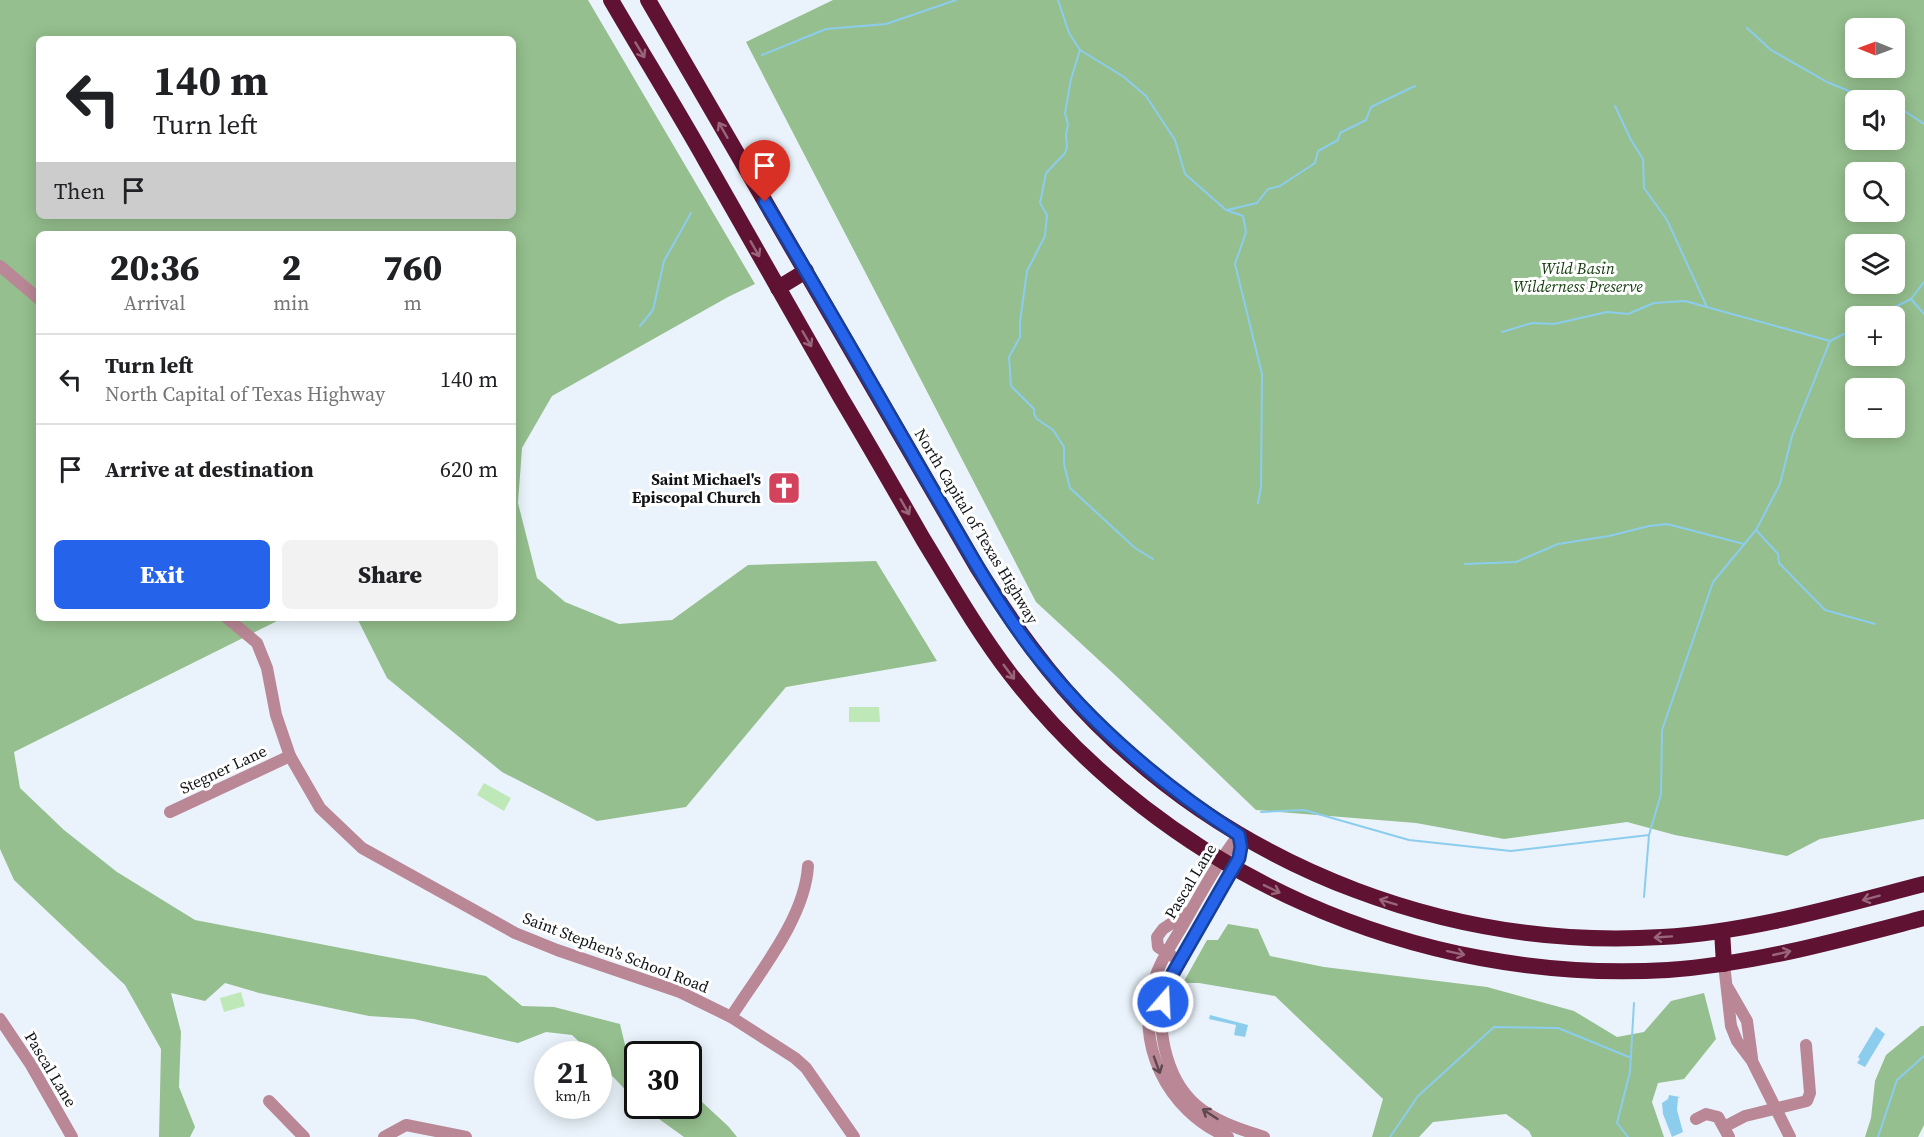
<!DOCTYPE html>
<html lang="en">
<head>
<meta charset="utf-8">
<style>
  :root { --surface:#fff; --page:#f2f2f2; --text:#202124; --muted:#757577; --line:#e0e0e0; --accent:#2563eb }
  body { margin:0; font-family:"Source Serif 4",serif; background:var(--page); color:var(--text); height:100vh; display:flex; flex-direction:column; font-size:22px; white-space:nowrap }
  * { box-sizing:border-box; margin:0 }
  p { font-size:20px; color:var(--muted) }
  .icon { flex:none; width:33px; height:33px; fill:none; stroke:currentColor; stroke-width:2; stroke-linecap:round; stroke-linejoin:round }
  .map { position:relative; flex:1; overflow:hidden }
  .drawer { position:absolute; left:36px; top:231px; width:480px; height:390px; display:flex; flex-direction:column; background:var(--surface); border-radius:9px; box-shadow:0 3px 15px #0003 }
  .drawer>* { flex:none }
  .banner { position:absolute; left:36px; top:36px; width:480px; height:183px; border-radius:9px; box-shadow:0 3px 15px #0003; background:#fff; color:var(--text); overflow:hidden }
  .needle { width:39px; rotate:271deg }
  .tools { position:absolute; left:1845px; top:18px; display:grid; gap:12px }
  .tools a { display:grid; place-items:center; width:60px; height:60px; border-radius:9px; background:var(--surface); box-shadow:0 3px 15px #0003; font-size:30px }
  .speed { position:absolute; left:534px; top:1041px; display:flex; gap:12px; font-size:30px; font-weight:700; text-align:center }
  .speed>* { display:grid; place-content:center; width:78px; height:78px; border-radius:50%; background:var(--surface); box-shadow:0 3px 15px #0003; line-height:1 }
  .speed small { font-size:15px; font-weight:400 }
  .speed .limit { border:3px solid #111; border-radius:9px; background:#fff; color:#111 }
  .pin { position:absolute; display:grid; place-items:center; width:51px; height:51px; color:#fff; margin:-62px -26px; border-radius:50% 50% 50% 0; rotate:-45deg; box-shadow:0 0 6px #0007 }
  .pin .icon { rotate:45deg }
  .me { position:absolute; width:66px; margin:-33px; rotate:19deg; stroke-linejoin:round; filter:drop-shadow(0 0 4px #0008) }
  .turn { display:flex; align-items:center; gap:21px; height:126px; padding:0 18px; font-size:27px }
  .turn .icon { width:78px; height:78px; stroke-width:2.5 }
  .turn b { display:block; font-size:42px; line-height:51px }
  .then { display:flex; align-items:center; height:57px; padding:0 18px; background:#0003; gap:12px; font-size:22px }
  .eta { display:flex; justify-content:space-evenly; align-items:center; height:102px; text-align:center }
  .eta b { font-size:36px; font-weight:800; line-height:42px }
  .cta { display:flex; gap:12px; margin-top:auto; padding:12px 18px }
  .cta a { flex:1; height:69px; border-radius:9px; background:var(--accent); color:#fff; font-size:24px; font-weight:800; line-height:69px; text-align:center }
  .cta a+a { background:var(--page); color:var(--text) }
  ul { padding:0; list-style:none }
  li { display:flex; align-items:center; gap:18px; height:90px; padding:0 18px; border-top:2px solid var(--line) }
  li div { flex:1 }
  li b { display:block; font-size:22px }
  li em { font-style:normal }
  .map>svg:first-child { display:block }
  .green { fill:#bfe8b8 }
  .forest { fill:#95bf8e; fill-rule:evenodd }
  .water { fill:#8ccdee }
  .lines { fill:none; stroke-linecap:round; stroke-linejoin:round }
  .stream { stroke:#8ccdee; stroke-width:2 }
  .minor { stroke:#b98795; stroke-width:12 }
  .highway { stroke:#601233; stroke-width:16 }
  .oneway { stroke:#98657a }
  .oneway2 { stroke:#5d4850 }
  .route-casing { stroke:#184099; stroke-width:15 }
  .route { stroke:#2563eb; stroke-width:10 }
  .labels { text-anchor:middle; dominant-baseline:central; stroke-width:6; stroke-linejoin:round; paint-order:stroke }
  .park-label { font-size:16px; font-style:italic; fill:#113b0b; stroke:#fff }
  .poi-label { font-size:16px; font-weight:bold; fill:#111417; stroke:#fff; text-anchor:end }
  .street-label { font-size:16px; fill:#111417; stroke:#fff }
</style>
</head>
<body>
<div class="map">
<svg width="1924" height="1137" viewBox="0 0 1924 1137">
  <rect width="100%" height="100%" fill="#eaf3fb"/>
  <!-- green -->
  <g class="green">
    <path d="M849,707H879L880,722H849Z"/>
    <path d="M484,783L511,798L504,811L477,795Z"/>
    <path d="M241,992L245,1006L224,1012L220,998Z"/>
  </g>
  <!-- forest -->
  <g class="forest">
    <path d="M0,0H588L755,284L728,297L552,396L522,448L518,503L537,578L565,602L619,624L672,620L748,565L876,561L937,661L786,687L686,807L597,821L502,772L387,678L357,618H513V234H39V618H283L14,752L20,788L64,830L117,872L195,920L486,976L522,1006L554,1007L620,1024L627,1053L637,1059V1102L599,1062L598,1054H592L572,1035L546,1032L518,1043L414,1019L369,1016L259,993L225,983L205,1001L171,993L181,1032L179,1087L195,1127L190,1137H159L161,1049L125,985L14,880L0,849ZM39,39H513V216H39Z"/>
    <path d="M833,0H1924V819L1820,839L1787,856L1675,835L1627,822L1504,839L1416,823L1256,810L1114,674L1036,602L746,42ZM1894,28V68H1856V28ZM1856,100H1894V140H1856ZM1856,172H1894V212H1856ZM1894,244V284H1856V244ZM1856,316H1894V356H1856ZM1856,388H1894V428H1856Z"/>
    <path d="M1228,924L1258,929L1270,956L1324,967L1487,987L1574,1011L1617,1037L1644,1032L1671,1001L1704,993L1716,1039L1684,1079L1658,1083L1652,1102L1664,1137H1532L1529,1131L1506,1114L1433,1122L1419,1137H1372L1383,1099L1275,996L1199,983H1183L1207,940H1218Z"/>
    <path d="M1921,1026H1924V1125L1918,1137H1865L1871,1118L1875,1081L1886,1055Z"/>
    <path d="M689,1090L728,1126L737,1137H684L641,1106H688Z"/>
  </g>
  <!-- water -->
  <g class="water">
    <path d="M1210,1015L1248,1025L1245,1037L1234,1035L1236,1025L1209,1019Z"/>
    <path d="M1876,1027L1885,1034L1865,1067L1857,1063L1860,1059L1858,1057Z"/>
    <path d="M1669,1095L1680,1097L1678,1098L1677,1110L1683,1132L1672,1137L1663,1114L1662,1103L1668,1099Z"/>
  </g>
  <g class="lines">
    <!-- stream -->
    <g class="stream">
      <path d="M1058,0L1069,33L1080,50L1124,77L1146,96L1175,140L1185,174L1226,210L1243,216L1246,232L1235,264L1262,374L1261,486L1258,503"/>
      <path d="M1747,28L1771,50L1827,82L1861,96L1880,100"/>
      <path d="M1080,50L1071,79L1065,113L1068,125L1066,134L1067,147L1065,153L1046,173L1040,203L1047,215L1045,236L1027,271L1020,322V337L1009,357L1011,386L1034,409V414L1037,419L1053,430L1064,447V464L1070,488L1135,548L1153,559"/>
      <path d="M762,55L826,29L886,24L956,0"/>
      <path d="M1894,104L1924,124"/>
      <path d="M1615,106L1631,140L1643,159L1644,188L1667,220L1707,307"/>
      <path d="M1227,210L1257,203L1268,189L1280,186L1315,163L1318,151L1338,140L1340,133L1366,120L1371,107L1415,86"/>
      <path d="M1911,299L1924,314"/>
      <path d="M1877,316L1911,299L1924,282"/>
      <path d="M640,326L653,310L664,261L691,213"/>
      <path d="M1502,332L1532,323L1554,324L1607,312L1628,314L1654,303L1685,301L1830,341L1856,328"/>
      <path d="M1756,530L1778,554L1779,563L1825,610L1875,624"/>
      <path d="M1465,564L1516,562L1558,544L1609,536L1649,526L1667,524L1744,544"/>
      <path d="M1261,812L1304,810L1409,840L1511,851L1649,835L1661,794L1662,730L1713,582L1756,530L1780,484L1792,436L1830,341"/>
      <path d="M1644,897L1649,835"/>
      <path d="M1390,1137L1418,1096L1494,1027L1558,1028L1629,1057"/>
      <path d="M1628,1137L1617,1123L1630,1072L1634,1003"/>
      <path d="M1878,1137L1897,1080L1924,1056"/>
    </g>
    <!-- minor -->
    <g class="minor">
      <path d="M0,266L39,299"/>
      <path d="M227,618L257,643L267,668L276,715L290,756L320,808L362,848L515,933L557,950L680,992L731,1017L795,1058L806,1068L854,1137"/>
      <path d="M170,812L290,756"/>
      <path d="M1239,835L1241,847L1239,858L1168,984C1153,1021 1165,1078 1196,1105C1216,1122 1240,1129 1264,1137"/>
      <path d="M1172,956L1158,947L1157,937L1163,929L1187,913"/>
      <path d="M1724,964L1731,1026L1737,1041L1752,1061L1790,1137"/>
      <path d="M1728,988L1747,1021L1752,1058"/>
      <path d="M731,1017C759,973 805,918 808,866"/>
      <path d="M0,1019L31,1065L72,1137"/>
      <path d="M269,1101L304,1137"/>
      <path d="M1696,1119L1706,1114L1718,1117L1729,1137"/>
      <path d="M1724,1127L1745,1116L1807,1101L1810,1093L1806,1045"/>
      <path d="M384,1137L406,1125L466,1137"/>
      <path d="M1228,1137C1167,1111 1133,1043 1155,978C1161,959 1173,942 1183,925C1200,895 1217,863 1239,835"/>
    </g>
    <!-- highway -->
    <g class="highway">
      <path d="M611,0C643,55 676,108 707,163C752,241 796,320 841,398C869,445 896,492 923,539C951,585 978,632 1011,675C1166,874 1416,985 1668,970C1755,964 1840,940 1924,918"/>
      <path d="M648,0L977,567C1012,623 1049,676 1096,723C1244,871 1453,950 1662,937C1751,932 1838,906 1924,884"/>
      <path d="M778,288L806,271"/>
      <path d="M1722,931L1724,964"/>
    </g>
  </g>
  <!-- one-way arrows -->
  <defs><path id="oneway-shaft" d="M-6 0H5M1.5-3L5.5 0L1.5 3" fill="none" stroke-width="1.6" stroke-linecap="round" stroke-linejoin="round" transform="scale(1.5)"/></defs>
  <g class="oneway">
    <use href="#oneway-shaft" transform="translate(640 50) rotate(59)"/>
    <use href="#oneway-shaft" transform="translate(723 130) rotate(-120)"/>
    <use href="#oneway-shaft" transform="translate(755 249) rotate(60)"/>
    <use href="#oneway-shaft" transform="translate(807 339) rotate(60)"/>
    <use href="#oneway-shaft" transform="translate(905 507) rotate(60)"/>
    <use href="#oneway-shaft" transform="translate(1009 672) rotate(53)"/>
    <use href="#oneway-shaft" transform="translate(1272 889) rotate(26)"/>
    <use href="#oneway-shaft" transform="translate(1871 898) rotate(165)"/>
    <use href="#oneway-shaft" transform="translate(1388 902) rotate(-163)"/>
    <use href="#oneway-shaft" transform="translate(1663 937) rotate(176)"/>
    <use href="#oneway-shaft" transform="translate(1456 953) rotate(12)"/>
    <use href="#oneway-shaft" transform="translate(1782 953) rotate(-13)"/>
  </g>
  <g class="oneway2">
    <use href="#oneway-shaft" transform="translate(1157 1065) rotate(70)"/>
    <use href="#oneway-shaft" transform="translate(1210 1114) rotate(-147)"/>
  </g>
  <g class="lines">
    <defs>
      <path id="route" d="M765,202C822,297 877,393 932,489C967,548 999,609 1042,662C1098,731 1165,787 1239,835L1241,847L1239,858L1173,973L1163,1002"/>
    </defs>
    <!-- route casing -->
    <use href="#route" class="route-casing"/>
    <!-- route -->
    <use href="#route" class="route"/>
  </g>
  <!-- icons -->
  <defs>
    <symbol id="church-square" viewBox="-11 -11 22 22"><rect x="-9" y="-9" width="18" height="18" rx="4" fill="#d3435e" stroke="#fff"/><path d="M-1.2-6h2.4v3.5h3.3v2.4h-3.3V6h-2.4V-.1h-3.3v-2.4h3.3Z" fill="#fff"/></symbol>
  </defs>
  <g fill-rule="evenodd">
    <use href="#church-square" x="765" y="469" width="38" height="38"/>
  </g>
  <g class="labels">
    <!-- park labels -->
    <g class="park-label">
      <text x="1578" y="268">Wild Basin<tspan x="1578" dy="18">Wilderness Preserve</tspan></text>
    </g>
    <!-- poi labels -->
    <g class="poi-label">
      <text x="761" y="479">Saint Michael's<tspan x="761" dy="18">Episcopal Church</tspan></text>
    </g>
    <!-- street labels -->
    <g class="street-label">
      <text transform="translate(977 526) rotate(59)">North Capital of Texas Highway</text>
      <text transform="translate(223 769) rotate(-25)">Stegner Lane</text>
      <text transform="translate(1190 881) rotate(-59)">Pascal Lane</text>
      <text transform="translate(616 952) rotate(21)">Saint Stephen's School Road</text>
      <text transform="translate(51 1069) rotate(59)">Pascal Lane</text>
    </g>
  </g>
</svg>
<div class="tools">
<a><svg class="needle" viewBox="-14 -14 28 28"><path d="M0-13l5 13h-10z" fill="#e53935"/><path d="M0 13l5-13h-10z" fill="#757577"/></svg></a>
<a><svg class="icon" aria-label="sound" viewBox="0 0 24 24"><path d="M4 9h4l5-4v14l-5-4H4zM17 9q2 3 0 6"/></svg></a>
<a><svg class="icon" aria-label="search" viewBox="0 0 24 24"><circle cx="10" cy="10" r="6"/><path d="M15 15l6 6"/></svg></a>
<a><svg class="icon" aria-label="layers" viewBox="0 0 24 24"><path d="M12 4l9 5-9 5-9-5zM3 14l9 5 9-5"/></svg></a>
<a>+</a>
<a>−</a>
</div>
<div class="speed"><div>21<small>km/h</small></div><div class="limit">30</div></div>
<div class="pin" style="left:765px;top:202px;background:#d93025"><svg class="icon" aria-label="arrive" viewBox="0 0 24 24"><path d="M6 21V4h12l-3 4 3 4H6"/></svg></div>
<svg class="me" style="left:1163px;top:1002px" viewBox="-20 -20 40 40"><circle r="17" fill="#2563eb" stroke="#fff" stroke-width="3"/><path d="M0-11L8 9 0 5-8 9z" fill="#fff"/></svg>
<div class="banner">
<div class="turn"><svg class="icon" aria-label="left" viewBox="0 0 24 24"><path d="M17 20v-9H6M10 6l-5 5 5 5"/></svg><div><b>140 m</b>Turn left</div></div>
<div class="then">Then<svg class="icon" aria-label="arrive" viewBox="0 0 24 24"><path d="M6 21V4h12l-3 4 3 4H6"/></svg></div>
</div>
<section class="drawer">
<div class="eta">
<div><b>20:36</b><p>Arrival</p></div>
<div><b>2</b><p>min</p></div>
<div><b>760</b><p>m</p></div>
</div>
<ul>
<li><svg class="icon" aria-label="left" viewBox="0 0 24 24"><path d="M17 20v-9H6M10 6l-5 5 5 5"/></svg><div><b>Turn left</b><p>North Capital of Texas Highway</p></div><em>140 m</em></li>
<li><svg class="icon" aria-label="arrive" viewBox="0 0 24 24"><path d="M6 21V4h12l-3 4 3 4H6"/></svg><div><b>Arrive at destination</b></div><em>620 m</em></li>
</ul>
<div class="cta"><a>Exit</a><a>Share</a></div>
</section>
</div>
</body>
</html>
